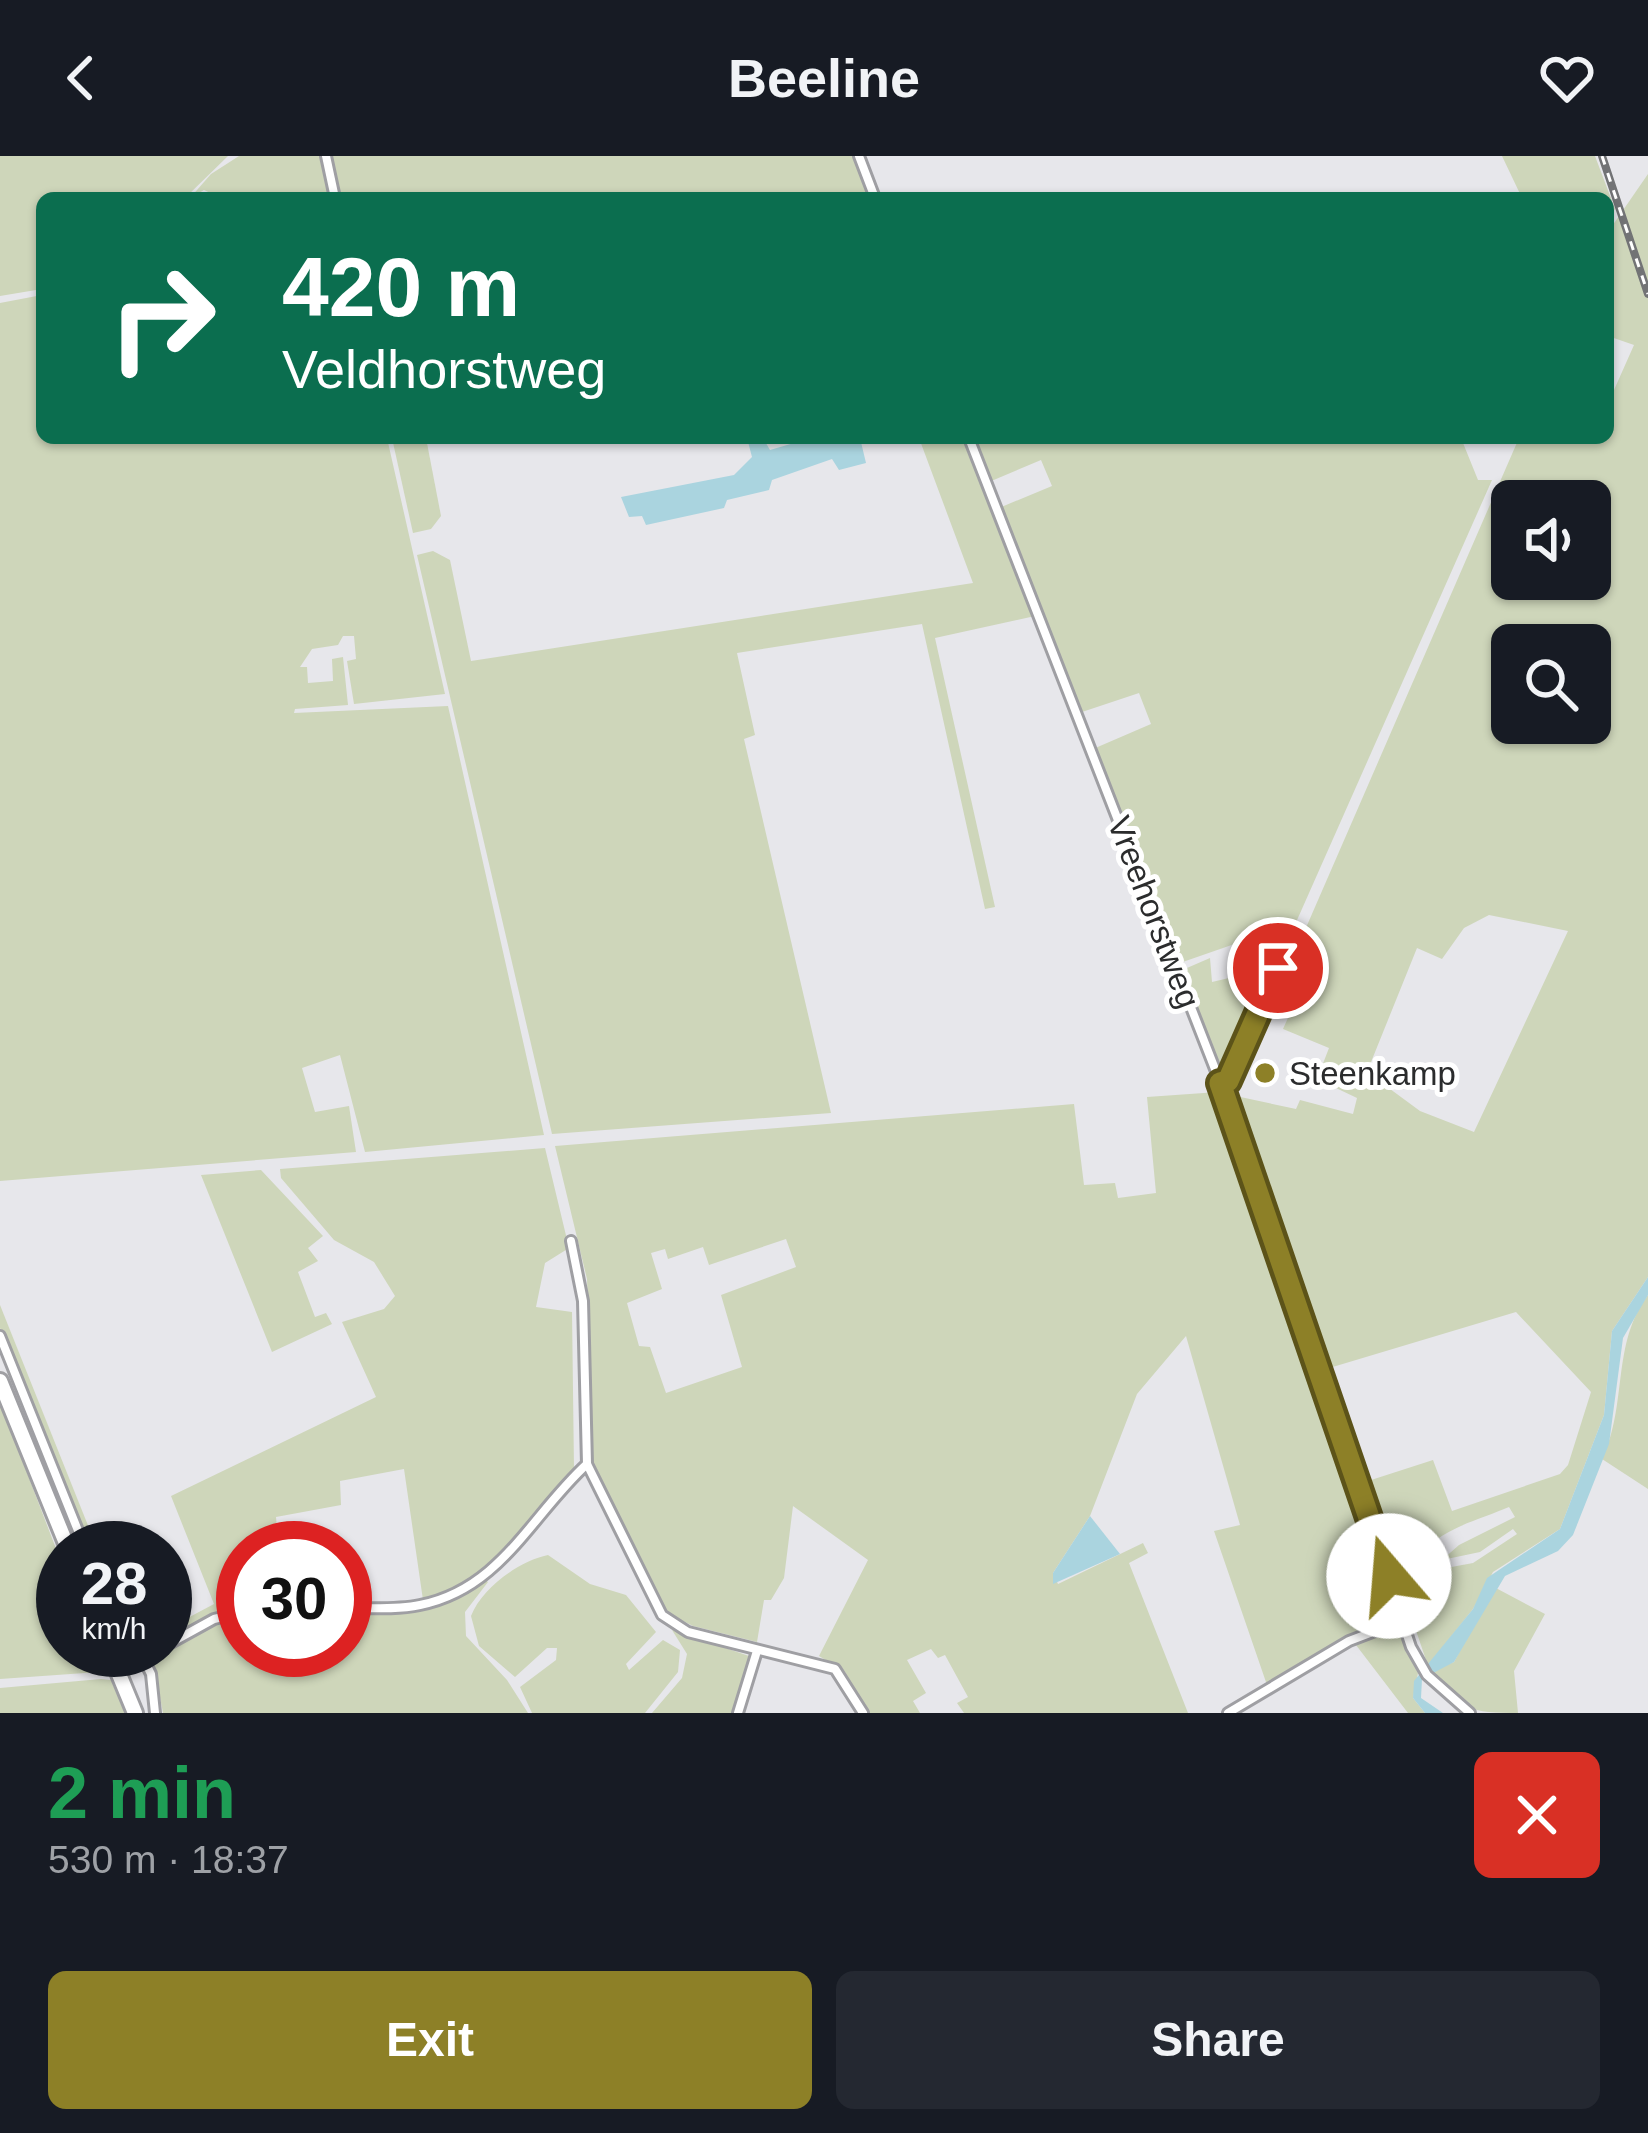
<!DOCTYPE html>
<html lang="en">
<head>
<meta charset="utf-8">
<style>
  :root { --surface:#171b24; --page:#242831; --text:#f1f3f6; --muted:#9ea1a6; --accent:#8d8027 }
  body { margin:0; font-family:Helvetica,sans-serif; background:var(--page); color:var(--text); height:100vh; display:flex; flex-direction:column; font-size:45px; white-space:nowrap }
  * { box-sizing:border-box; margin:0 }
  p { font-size:39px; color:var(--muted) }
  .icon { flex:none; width:66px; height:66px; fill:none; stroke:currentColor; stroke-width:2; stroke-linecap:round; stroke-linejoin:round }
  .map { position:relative; height:1557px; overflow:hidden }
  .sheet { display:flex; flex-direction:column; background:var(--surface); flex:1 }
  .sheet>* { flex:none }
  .banner { position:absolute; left:36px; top:36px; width:1578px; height:252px; border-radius:18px; box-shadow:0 3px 9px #0004; background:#0b6e4f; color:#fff; overflow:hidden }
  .fabs { position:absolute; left:1491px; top:324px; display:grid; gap:24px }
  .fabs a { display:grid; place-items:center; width:120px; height:120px; border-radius:18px; background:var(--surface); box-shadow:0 3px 9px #0004; font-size:60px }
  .speed { position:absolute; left:36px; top:1365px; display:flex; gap:24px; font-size:60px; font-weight:700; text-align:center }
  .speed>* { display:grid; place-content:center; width:156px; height:156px; border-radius:50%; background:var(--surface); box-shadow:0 3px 9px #0004; line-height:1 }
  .speed small { font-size:30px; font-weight:400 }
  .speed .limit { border:18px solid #d22; background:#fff; color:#111 }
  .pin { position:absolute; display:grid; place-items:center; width:102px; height:102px; color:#fff; margin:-51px; border:6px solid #fff; border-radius:50%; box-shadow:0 3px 12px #0007 }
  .me { position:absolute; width:132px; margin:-66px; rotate:342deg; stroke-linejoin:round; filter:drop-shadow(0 0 9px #0008) }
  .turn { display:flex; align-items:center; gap:42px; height:252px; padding:0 48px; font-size:54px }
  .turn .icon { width:156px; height:156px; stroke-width:2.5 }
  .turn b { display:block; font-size:84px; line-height:102px }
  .round { display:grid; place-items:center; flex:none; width:126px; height:126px; border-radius:18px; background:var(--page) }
  .summary { display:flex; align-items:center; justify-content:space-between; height:204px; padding:0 48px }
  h1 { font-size:72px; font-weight:700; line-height:90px; color:#1e9e55 }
  .button { display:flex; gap:24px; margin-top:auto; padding:24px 48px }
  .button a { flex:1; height:138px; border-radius:18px; background:var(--accent); color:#fff; font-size:48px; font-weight:700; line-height:138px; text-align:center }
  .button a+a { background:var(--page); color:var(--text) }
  header { display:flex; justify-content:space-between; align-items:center; height:156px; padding:0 48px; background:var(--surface); font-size:54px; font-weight:700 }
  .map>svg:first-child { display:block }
  .green { fill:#ced6ba; fill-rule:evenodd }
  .water { fill:#aad4df }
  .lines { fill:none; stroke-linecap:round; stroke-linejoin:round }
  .minor-casing { stroke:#9f9fa3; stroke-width:14 }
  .primary-casing { stroke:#9f9fa3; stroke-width:20 }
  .minor { stroke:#fff; stroke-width:8 }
  .primary { stroke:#fff; stroke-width:14 }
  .rail-casing { stroke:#727375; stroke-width:8 }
  .rail { stroke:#fff; stroke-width:3; stroke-dasharray:9; stroke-linecap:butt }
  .route-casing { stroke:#5c5319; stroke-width:30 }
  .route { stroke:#8d8027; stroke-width:21 }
  .poi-dot { fill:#8d8027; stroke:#fff; stroke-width:4.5 }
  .labels { text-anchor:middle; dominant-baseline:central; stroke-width:10; stroke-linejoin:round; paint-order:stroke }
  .street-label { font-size:33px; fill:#2b2c2d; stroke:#fff }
  .poi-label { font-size:33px; fill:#2b2c2d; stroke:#fff; text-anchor:start }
</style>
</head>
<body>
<header><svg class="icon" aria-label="back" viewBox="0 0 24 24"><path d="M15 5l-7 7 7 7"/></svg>Beeline<svg class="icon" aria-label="heart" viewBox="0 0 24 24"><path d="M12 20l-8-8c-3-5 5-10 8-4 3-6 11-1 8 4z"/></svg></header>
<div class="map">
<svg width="1648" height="1557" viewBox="0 0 1648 1557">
  <rect width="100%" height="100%" fill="#e7e7eb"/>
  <!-- green -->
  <g class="green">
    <path d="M0,0H228L185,42H42V133L0,140Z"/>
    <path d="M239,0H323L332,42H221L204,34L190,42L211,18Z"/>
    <path d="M328,0H856L873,42H337Z"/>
    <path d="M1502,0H1595L1615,53L1608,61V42H1522Z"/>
    <path d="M1648,18V1121L1612,1175L1604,1259L1560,1373L1493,1416L1473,1453L1428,1510L1398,1421L1473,1407L1517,1378L1513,1373L1480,1396L1442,1404L1459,1389L1515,1361L1509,1351C1486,1361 1455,1369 1435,1385C1420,1398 1415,1405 1395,1412L1368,1325L1433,1304L1452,1355L1560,1318L1568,1309L1591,1236L1516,1156L1326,1213L1231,939L1296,953L1300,944L1353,958L1357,942L1317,923L1329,892L1283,873L1313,806L1295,797L1519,282H1608V233L1614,234L1634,189L1608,180V76ZM1512,345H1590V423H1512ZM1512,489H1590V567H1512ZM1489,759L1568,775L1474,976L1420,955L1367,916L1417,792L1442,803L1464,772Z"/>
    <path d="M42,139V282H387L445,538L354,548L347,505L356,503L354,480H343L338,489L312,493L300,511H307L308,527L333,525L332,503L343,501L348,549L295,553L294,557L448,550L544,979L365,996L340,899L302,912L315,956L349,950L356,996L0,1025V147Z"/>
    <path d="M392,282H426L441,360L431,373L413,377Z"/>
    <path d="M919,282H966L1035,460L935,482L995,751L985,753L922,468L737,497L755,579L744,583L831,957L552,978L417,399L433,395L450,404L471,505L973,427Z"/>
    <path d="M972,282H1461L1478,324H1492L1282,798L1246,784L1177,808L1093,593L1151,568L1139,537L1079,557L999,352L1052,330L1041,304L989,326Z"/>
    <path d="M1210,802L1212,826L1250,817L1269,827L1226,920L1218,914L1180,815Z"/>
    <path d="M1218,936L1266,1064L1397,1462L1343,1484L1267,1529L1214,1375L1240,1369L1186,1180L1137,1238L1090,1360L1053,1417L1058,1428L1143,1387L1148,1397L1129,1407L1188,1557H964L957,1547L968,1541L945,1499L938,1502L931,1493L907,1504L926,1537L913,1545L920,1557H867L845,1516L819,1500L868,1404L793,1350L784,1422L771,1444H764L757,1486L693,1470L661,1454L593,1307L587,1123L555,990L1074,948L1084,1029L1115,1027L1118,1042L1156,1037L1147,941ZM786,1083L796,1111L721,1139L742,1211L666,1237L650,1191L639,1190L627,1147L662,1133L651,1097L665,1093L668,1103L703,1091L709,1109Z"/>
    <path d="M545,992L569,1092L545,1107L536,1151L572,1156L574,1313C533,1365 490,1424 423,1444L404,1313L340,1325L341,1349L276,1361L279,1392H243V1451L222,1454L165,1486V1474L214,1448L171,1340L376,1241L342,1166L384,1153L395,1140L374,1106L334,1084L281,1022L280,1013Z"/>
    <path d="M261,1014L323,1080L308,1092L318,1105L298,1116L315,1161L326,1157L332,1168L272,1196L201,1019Z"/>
    <path d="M1648,1139V1333L1602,1303C1628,1249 1611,1188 1648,1139Z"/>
    <path d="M0,1149L97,1392H90L0,1172Z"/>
    <path d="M0,1246L63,1411V1494H96L104,1511L99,1516L0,1523Z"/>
    <path d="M548,1399L590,1428L626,1439L656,1476L626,1508L629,1514L663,1484L680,1494L678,1516L645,1557H532L520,1531L556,1504L557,1492H547L515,1521L479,1490L471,1460C482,1432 519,1405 548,1399Z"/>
    <path d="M484,1423L488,1426L465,1456L466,1480L507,1524L528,1557H163L153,1505L206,1472L243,1461V1494H345V1460L428,1453Z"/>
    <path d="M1494,1431L1545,1458L1514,1515L1518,1557C1473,1557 1456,1554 1429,1516L1454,1506Z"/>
    <path d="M1399,1471L1418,1517L1413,1542L1425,1557H1408L1356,1489Z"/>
    <path d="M672,1474L752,1501L735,1557H652L682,1522L687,1498Z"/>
    <path d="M101,1523L111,1524L125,1557H0V1532Z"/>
  </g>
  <!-- water -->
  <g class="water">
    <path d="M747,282H763L770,294L811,282H860L866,307L839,314L832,303L772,324L769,334L727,344L724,352L646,369L642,360L629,361L621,341L734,319L752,301Z"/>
    <path d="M1648,1121V1139L1623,1182L1609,1288L1573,1379L1558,1395L1505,1420L1454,1506L1422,1523L1421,1542L1443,1557H1425L1413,1542L1414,1525L1473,1453L1487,1422L1560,1373L1604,1259L1612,1175Z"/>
    <path d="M1090,1360L1120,1398L1053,1428V1417Z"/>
  </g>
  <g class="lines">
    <defs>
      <g id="minor">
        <path d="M326,0L335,42"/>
        <path d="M859,0L875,42"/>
        <path d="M969,282L1238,972L1411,1491L1427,1519L1470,1557"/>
        <path d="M1220,927L1228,925L1278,812"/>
        <path d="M571,1085L583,1145L587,1308L662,1459L688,1476L835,1513L863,1557"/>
        <path d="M0,1180L85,1392"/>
        <path d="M345,1452C369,1452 396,1454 420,1449C501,1433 531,1359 587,1308"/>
        <path d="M165,1490L214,1463L243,1456"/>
        <path d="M139,1494L151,1518L155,1557"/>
        <path d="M120,1515L159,1494"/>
        <path d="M738,1557L757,1495"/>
        <path d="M1228,1557L1349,1485L1404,1464"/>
      </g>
      <g id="primary">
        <path d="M0,1225L68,1392"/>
        <path d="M109,1494L135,1557"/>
      </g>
    </defs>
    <!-- minor casing -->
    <use href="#minor" class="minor-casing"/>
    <!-- primary casing -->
    <use href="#primary" class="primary-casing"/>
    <!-- minor -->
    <use href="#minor" class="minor"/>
    <!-- primary -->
    <use href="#primary" class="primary"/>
    <defs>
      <path id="rail" d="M1602,0L1648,138"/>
    </defs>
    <!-- rail casing -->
    <use href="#rail" class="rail-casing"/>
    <!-- rail -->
    <use href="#rail" class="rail"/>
  </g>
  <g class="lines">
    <defs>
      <path id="route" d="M1278,812L1228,925L1220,927L1389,1420"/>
    </defs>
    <!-- route casing -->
    <use href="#route" class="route-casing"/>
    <!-- route -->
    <use href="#route" class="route"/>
  </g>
  <!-- markers -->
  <circle class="poi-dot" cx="1265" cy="917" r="12"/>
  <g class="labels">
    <!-- street labels -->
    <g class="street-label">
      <text transform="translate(1154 756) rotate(69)">Vreehorstweg</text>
    </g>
    <!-- poi labels -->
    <g class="poi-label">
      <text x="1289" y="917">Steenkamp</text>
    </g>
  </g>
</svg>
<div class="fabs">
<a><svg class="icon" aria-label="sound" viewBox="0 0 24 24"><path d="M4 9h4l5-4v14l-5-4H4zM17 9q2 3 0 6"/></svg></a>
<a><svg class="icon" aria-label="search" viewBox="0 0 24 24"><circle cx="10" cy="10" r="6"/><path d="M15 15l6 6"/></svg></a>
</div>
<div class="speed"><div>28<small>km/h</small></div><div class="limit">30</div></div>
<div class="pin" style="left:1278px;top:812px;background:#d93025"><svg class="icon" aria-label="arrive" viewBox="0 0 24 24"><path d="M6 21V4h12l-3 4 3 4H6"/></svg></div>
<svg class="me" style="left:1389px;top:1420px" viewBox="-20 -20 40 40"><circle r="19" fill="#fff"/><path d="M0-13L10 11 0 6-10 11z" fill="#8d8027"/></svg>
<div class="banner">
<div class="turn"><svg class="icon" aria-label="right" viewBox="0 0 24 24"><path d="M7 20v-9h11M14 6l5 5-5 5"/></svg><div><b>420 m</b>Veldhorstweg</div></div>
</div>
</div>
<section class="sheet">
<div class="summary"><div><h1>2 min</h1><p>530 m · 18:37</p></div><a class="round" style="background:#d93025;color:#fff"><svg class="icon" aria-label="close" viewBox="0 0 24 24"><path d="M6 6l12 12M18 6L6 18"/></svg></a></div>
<div class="button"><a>Exit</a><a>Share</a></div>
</section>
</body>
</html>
